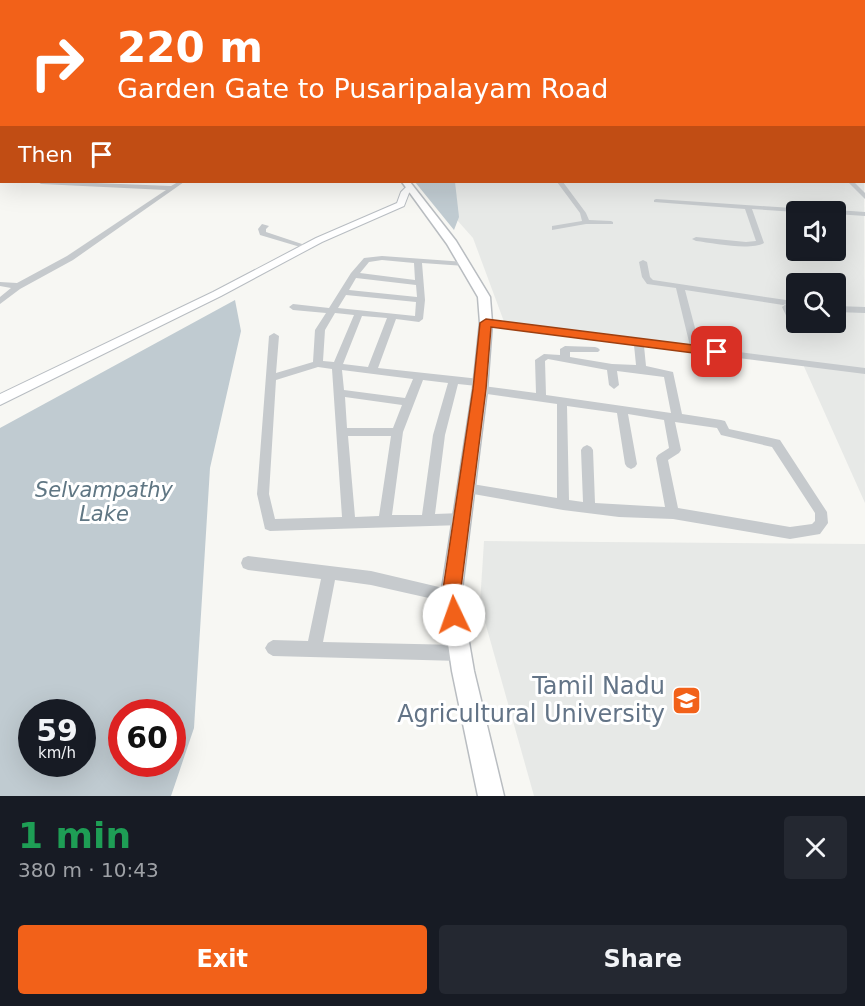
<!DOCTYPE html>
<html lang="en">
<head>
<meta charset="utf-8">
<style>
  :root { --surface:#171b24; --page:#242831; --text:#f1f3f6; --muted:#9ea1a6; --accent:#f26119 }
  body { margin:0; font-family:"DejaVu Sans",sans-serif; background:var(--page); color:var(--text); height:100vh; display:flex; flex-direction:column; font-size:22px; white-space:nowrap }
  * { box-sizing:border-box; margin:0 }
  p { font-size:20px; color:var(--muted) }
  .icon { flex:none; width:33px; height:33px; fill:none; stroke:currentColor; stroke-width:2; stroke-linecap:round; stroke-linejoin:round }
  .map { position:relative; height:796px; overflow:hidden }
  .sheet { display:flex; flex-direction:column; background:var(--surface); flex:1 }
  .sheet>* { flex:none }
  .guide { position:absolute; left:0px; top:0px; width:866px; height:183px; box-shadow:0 6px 24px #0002; background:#f26119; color:#fff; overflow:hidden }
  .fabs { position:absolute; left:786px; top:201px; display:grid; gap:12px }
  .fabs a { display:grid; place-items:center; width:60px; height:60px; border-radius:6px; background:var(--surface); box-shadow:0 6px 24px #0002; font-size:30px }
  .speed { position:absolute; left:18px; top:699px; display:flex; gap:12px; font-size:30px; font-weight:700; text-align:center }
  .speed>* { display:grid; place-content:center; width:78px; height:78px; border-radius:50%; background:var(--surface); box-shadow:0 6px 24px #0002; line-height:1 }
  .speed small { font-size:15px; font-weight:400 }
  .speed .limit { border:9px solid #d22; background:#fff; color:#111 }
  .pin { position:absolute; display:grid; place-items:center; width:51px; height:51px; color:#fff; margin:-26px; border-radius:12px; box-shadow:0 3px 9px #0006 }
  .me { position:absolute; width:66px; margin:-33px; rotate:357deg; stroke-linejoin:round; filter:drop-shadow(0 0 4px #0008) }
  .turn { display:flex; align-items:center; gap:21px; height:126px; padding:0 18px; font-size:27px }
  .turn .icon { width:78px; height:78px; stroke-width:2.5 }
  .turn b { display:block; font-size:42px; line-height:51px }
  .then { display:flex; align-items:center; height:57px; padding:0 18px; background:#0003; gap:12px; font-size:22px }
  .round { display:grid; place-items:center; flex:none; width:63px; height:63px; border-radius:6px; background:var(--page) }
  .head { display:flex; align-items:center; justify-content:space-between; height:102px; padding:0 18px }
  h1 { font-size:36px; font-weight:700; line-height:45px; color:#1e9e55 }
  .primary-button { display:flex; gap:12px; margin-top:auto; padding:12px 18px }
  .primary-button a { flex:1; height:69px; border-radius:6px; background:var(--accent); color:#fff; font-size:24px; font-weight:700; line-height:69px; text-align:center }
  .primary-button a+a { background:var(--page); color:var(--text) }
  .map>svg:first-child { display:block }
  .built { fill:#e7e9e7; fill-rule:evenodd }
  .water { fill:#c0cbd1; fill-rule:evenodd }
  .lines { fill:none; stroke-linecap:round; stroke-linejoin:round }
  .secondary-casing { stroke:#b8bdc2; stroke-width:2 }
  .primary-casing { stroke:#b9bdc1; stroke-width:3 }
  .street { fill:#c6cacd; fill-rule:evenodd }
  .secondary { fill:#fff; fill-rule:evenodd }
  .primary { fill:#fff; fill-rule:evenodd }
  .route { fill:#f26119; stroke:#9d3f10; stroke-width:1.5 }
  .labels { text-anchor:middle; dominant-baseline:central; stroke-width:6; stroke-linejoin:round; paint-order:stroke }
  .water-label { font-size:21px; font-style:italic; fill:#5f7683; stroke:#fff }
  .near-poi-label { font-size:24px; fill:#637487; stroke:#fff; text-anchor:end }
</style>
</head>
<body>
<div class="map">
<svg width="865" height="796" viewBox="0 0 865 796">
  <rect width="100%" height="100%" fill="#f7f7f3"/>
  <!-- built -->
  <g class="built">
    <path d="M864,131L865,503L802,362L506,327L473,238L432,192L428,182H864ZM796,212H836V250H796ZM796,284H836V322H796Z"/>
    <path d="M484,541L865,544V796H534L480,604Z"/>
  </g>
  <!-- water -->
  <g class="water">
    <path d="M415,182H455L459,217L454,230Z"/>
    <path d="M235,300L241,331L210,468L194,728L171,796H0V428ZM32,712H82V764H32ZM122,712H172V764H122Z"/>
  </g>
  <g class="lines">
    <defs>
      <g id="secondary">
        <rect x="864" y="126" width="1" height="4"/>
        <path d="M407,186L414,188L409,193L404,206L322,242L221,296L0,405V394L213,292L316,238L397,203L401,192Z"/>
      </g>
      <path id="primary" d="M402,182H410L456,241L490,297L492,323L487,389L461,596L474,671L504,796H478L452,671L441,596L473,389L480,323L478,297L447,244Z"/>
    </defs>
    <!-- secondary casing -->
    <use href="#secondary" class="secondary-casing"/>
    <!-- primary casing -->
    <use href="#primary" class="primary-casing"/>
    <!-- street -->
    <g class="street">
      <rect x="864" y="86" width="1" height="2"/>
      <rect x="864" y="102" width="1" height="2"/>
      <rect x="864" y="111" width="1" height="2"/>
      <rect x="864" y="119" width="1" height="2"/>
      <path d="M864,144L865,145V149L864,148Z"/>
      <path d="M2,172V176L0,177V173Z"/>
      <path d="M38,182H70L171,186L178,182H184L73,260L20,289L0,304V297L11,288L0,286V282L17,283L67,256L166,190L41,184Z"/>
      <path d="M557,182H563L586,213L589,220L611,221L613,222V224H586L552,230V226L582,221L580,213Z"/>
      <path d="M848,182H854L865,193V199Z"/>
      <path d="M656,199L822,210L825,212H796L752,209L764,243C749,251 713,243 696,241L692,239L696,237L746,242L756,241L745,209L654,202V200Z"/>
      <path d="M836,210L865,212V216L836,214V212H833Z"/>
      <path d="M262,224L269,226L266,229V232L311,247L307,249L260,235L258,229Z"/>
      <path d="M382,256L465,262L469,264L465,266L422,263L425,300L423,319L419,322L396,319L378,368L480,379L485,383L483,386L536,393L535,360L544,354L560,355V349L565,346L595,347L598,348L600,350L598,352H570V357L612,364L636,365L634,345L486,326L483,325L481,323L483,321L690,346L676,288L647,284L642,277L639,262L643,260L647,262L650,277L653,280L786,300V304L783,305L685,290L700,347L865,368V374L644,346L646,366L673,372L682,414L721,420L725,421L729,429L780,440L827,512L828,523L820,534L790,539L673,519L619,517L563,510L462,492L460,488L462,484L466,483L557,498V404L480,393L475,389L477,386L458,384L445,435L435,514L462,513L467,515L468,519L467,523L462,525L270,531L265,529L257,494L269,336L274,333L279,336L276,373L313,362L315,330L326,313L293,310L289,307L293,304L329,308L351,273L364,258ZM382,260L414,263L415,280L360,273L369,262ZM356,278L416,285L417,297L349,290ZM346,295L416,302L415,316L338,308ZM335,313L354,315L334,362L323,361L325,330ZM362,316L387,318L368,367L343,364ZM548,359L607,370L609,385L614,389L619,385L617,371L664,377L671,413L546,395L545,361ZM318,367L332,369L342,517L275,519L269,494L276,380ZM342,370L413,379L405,398L344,390ZM423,380L448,383L433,435L422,515H392L403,432ZM345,397L402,405L393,428H347ZM567,406L617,413L625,464L627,467L631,469L635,467L637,464L628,414L664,420L669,448L658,455L656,458L665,507L595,503L593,450L591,447L587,445L583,447L581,450L583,502L569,500ZM675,422L717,428L721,435L772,447L815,513V521L812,524L790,527L678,508L668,460L679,453L681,450ZM348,436H391L379,516L355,517Z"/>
      <path d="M786,304C792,306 796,317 796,322H799L801,326L799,328H793L791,326L782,307Z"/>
      <path d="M836,306L865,307V313L836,312Z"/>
      <path d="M248,556L371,571L456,591L458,596L456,601L451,603L371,585L335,580L323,642L460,645L466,647L468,653L466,659L460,661L273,656L268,653L265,648L268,643L273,640L308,641L321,579L248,570L243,568L241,563L243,558Z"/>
    </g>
    <!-- secondary -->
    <use href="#secondary" class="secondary"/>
    <!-- primary -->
    <use href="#primary" class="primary"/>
  </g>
  <!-- sky -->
  <linearGradient id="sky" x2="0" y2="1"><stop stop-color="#98bddf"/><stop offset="0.42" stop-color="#fbfbfa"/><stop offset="1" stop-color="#fbfbfa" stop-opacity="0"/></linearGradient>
  <rect width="865" height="193" fill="url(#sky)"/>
  <!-- route -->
  <path class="route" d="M486,319L717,348L724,352L717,356L491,327L486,389L460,596L464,615L461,622L454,625L447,622L442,596L473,389L480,323Z"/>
  <!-- icons -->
  <defs>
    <symbol id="university-square" viewBox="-11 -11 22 22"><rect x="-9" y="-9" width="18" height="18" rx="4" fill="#f26119" stroke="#fff"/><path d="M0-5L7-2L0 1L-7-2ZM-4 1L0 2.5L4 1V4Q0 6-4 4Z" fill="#fff"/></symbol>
  </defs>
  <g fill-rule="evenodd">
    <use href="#university-square" x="670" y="684" width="33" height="33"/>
  </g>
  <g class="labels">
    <!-- water labels -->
    <g class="water-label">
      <text x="104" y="490">Selvampathy<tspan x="104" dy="24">Lake</tspan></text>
    </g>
    <!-- near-poi labels -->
    <g class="near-poi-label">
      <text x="665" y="686">Tamil Nadu<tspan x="665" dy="28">Agricultural University</tspan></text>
    </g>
  </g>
</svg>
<div class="fabs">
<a><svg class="icon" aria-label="sound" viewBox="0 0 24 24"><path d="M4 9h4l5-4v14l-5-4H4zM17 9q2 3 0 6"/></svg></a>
<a><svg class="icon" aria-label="search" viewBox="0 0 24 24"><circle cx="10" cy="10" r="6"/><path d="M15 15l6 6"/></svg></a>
</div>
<div class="speed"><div>59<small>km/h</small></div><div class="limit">60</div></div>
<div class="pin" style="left:717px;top:352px;background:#d93025"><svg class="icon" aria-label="arrive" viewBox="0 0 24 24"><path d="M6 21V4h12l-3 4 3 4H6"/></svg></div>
<svg class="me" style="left:454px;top:615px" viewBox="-20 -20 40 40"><circle r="19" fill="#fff"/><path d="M0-13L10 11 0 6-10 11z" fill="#f26119"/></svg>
<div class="guide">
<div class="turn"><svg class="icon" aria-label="right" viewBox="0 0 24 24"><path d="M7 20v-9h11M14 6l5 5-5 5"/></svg><div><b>220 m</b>Garden Gate to Pusaripalayam Road</div></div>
<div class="then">Then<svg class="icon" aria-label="arrive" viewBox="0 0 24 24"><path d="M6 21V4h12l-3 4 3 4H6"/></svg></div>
</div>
</div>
<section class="sheet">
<div class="head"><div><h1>1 min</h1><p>380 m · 10:43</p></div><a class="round"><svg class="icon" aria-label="close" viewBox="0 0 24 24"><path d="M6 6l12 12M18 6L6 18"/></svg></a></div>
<div class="primary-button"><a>Exit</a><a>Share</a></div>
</section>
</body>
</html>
